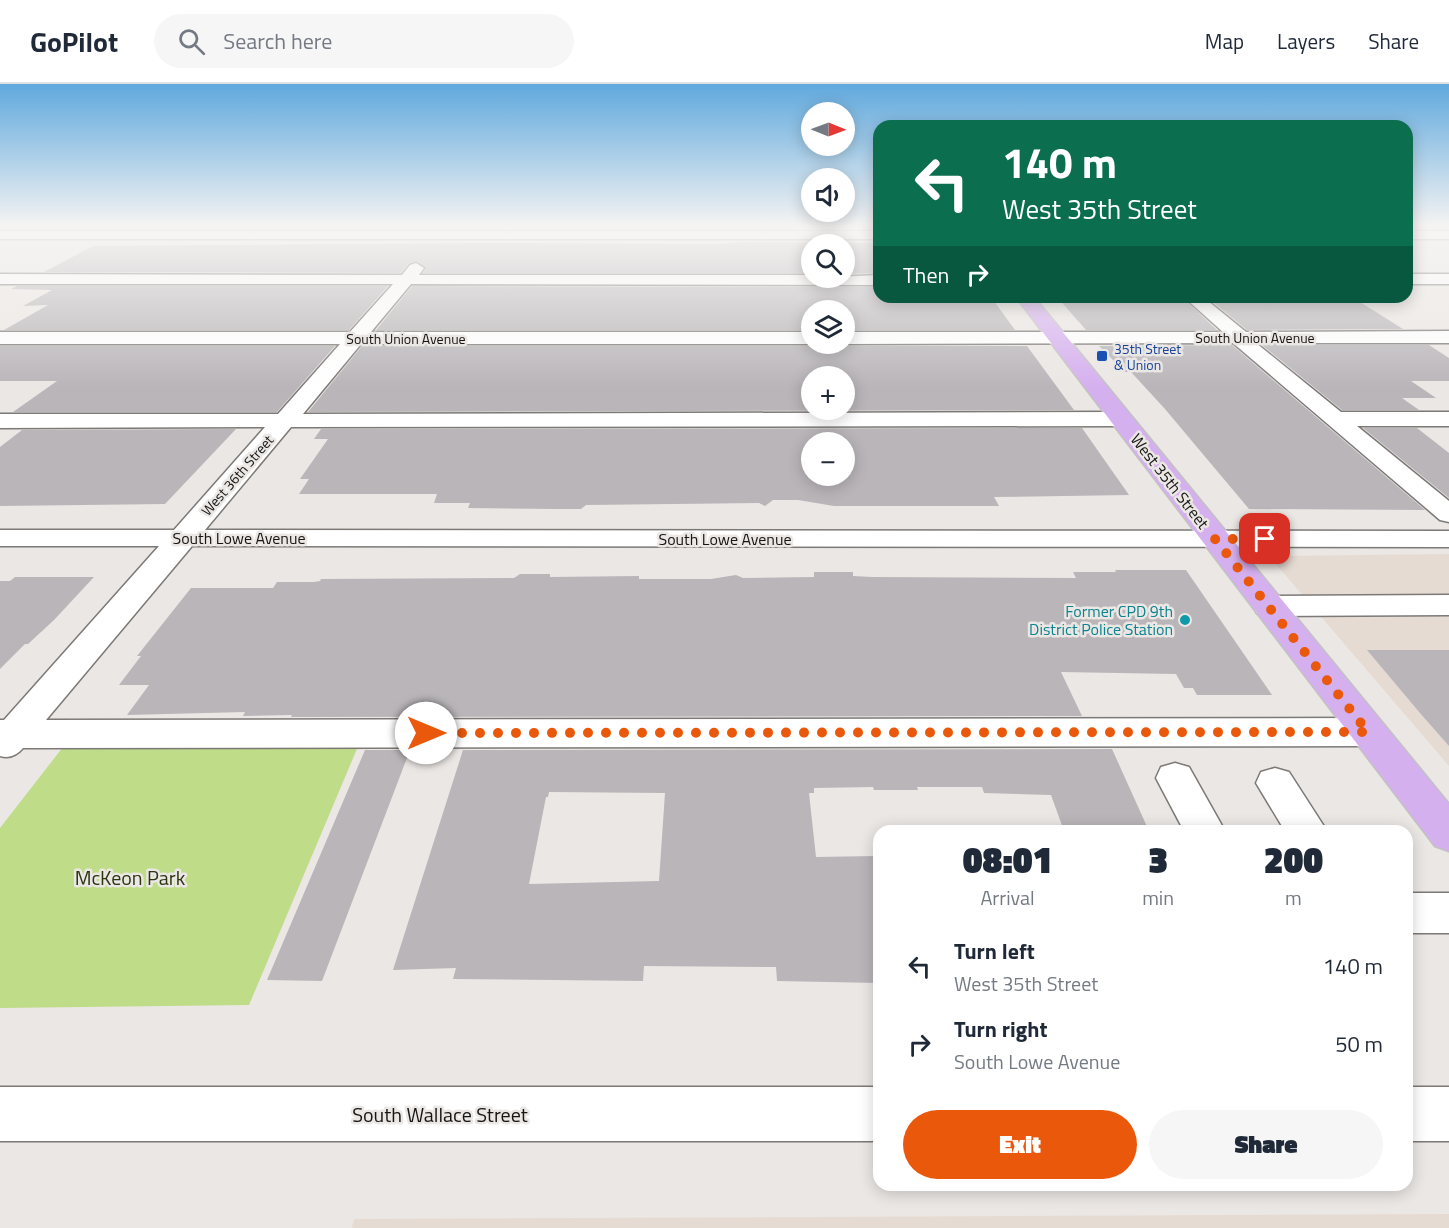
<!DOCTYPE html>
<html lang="en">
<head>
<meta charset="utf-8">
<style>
  :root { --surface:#fff; --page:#f6f6f7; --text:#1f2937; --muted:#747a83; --line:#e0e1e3; --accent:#ea580c }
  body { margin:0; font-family:"Titillium Web",sans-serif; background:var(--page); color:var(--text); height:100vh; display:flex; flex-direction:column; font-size:22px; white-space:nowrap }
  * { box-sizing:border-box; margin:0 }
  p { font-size:20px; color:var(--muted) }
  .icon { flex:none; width:33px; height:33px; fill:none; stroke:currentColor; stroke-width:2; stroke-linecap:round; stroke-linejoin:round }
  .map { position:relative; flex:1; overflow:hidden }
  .details { position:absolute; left:873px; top:741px; width:540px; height:366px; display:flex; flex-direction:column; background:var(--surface); border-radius:18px; box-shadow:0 3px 15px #0003 }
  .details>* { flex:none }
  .guide { position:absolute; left:873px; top:36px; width:540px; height:183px; border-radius:18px; box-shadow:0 3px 15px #0003; background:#0b6e4f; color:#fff; overflow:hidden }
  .needle { width:39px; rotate:91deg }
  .tools { position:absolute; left:801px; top:18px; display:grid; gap:12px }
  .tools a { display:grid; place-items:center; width:54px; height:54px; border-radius:50%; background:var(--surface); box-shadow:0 3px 15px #0003; font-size:30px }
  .pin { position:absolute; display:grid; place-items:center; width:51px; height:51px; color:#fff; margin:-26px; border-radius:12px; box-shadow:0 3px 9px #0006 }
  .me { position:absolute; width:66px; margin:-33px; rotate:90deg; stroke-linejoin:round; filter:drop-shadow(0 0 4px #0008) }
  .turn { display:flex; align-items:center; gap:21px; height:126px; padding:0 30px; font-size:27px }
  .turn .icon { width:78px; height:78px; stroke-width:2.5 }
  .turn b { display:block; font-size:42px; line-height:51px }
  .then { display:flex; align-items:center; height:57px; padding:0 30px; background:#0003; gap:12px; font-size:22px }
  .eta { display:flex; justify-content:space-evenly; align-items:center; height:102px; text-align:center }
  .eta b { font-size:36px; font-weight:800; line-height:42px }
  .cta { display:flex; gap:12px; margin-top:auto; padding:12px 30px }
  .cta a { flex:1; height:69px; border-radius:36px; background:var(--accent); color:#fff; font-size:24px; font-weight:800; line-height:69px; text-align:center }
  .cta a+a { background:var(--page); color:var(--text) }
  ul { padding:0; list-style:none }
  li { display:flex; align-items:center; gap:18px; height:78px; padding:0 30px }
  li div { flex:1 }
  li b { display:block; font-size:22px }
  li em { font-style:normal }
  header { display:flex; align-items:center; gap:36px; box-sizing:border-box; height:84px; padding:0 30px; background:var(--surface); border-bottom:2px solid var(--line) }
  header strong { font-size:28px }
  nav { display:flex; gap:33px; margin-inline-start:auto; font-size:21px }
  .search { width:420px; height:54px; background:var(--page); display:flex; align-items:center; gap:15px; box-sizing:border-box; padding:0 21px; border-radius:33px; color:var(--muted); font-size:22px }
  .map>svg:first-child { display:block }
  .built { fill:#e6dbd3 }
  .green { fill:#bfdc88 }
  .building { fill:#b9b5b9; fill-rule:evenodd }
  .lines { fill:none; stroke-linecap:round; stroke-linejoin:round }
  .minor-casing { stroke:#7c7976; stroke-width:3 }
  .major-casing { stroke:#c2c2c2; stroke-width:3 }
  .minor { fill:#fff; fill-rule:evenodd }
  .major { fill:#d5b0ef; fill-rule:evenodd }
  .route { stroke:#ea580c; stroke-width:10; stroke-dasharray:0 18 }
  .transit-dot { fill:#1a4fb4; stroke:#ebe7e4; stroke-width:2 }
  .culture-dot { fill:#0f9aa8; stroke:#ebe7e4; stroke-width:2 }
  .labels { text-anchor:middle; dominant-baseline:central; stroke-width:5; stroke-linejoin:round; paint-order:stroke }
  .far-street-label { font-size:14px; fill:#161514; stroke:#ebe7e4 }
  .far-transit-label { font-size:14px; fill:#164399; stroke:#ebe7e4; text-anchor:start }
  .street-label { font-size:16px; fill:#161514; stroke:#ebe7e4 }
  .culture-label { font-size:16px; fill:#0d838f; stroke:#ebe7e4; text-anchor:end }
  .near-park-label { font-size:20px; fill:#2b3611; stroke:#ebe7e4 }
  .near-street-label { font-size:20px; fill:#161514; stroke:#ebe7e4 }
</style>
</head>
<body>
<header>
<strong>GoPilot</strong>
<div class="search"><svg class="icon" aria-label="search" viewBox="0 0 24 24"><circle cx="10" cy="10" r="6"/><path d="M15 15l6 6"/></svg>Search here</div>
<nav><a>Map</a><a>Layers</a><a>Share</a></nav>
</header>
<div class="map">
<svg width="1449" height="1144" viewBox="0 0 1449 1144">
  <rect width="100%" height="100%" fill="#ebe7e4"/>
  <!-- built -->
  <g class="built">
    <path d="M1449,470V682L1269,472Z"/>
    <path d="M1449,1130V1144H352L354,1135Z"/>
  </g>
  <!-- green -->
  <path class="green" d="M359,660L249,921L0,924V744L63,663Z"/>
  <!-- building -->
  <g class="building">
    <path d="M742,158L879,159V189L844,190V160H812V189H423L426,184L415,177L408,180L401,189L44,188L93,162L485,159L721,160Z"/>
    <path d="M17,202H388L349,246H4L48,221L23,222L52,206L11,205Z"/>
    <path d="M412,202L879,203V213H991L1015,246H844V226H812V246H376Z"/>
    <path d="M1057,213H1182L1217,246H1086Z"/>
    <path d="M1207,213H1352L1403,245L1247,246Z"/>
    <path d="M815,260H841L843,262H1027L1074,326L308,328L362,262H813ZM812,292H844V326H812Z"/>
    <path d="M1232,261L1425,426L1249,425L1165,325L1131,288H1125L1099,262Z"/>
    <path d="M1262,261H1429L1449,274V297H1411L1436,314H1402L1419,326H1342Z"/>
    <path d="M0,262H335L277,328H13L57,297H0Z"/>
    <path d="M1082,344L1129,411L994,413L999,422H834L798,416H773L765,422L759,419L586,421L581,425H555L468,424L470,419H434L437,410H299L309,395H300L328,355H314L321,345ZM812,358H844V392H812Z"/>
    <path d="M1363,344H1417L1449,369V414Z"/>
    <path d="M236,345L165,420L0,422V363L22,346Z"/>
    <path d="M1115,486H1186L1272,611H1197L1193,604H1184L1176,590L1061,588L1082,632L291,633L292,631L243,632L245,628L127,631L149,601H119L141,572H137L191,504H273L277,498H314L320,497L321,495L514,494L520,490H550V493L639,492V495H711L736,491L743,494L814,493V488H853V492L872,493L1076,494L1073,488H1116Z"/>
    <path d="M15,493H94L54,536L28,560H25L0,585V497H10Z"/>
    <path d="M1367,566H1449V662L1420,629Z"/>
    <path d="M1112,665L1149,747H1064L1051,711L984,709L982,703H917L918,706H874L873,703L814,704V709H809L816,773L876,772L879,789V899L777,897L776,883L644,882L643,897L453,895L456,884L393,886L463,666ZM549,708L665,709L659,797L529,800L546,713H548Z"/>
    <path d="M365,666H410L322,897L267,896Z"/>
  </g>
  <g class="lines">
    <defs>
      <g id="minor">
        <rect x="0" y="147" width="879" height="8"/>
        <rect x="1407" y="147" width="42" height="8"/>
        <path d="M416,179L424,184L419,191H812V194L879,191V201L411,200L371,248H812L813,260H361L303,330L1121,328L1129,330L1132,335L1129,340L1121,342L291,343L205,446L1449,447V463L192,462L46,636L1368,634L1381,638L1386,648L1381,658L1368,662L23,664C17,671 9,675 0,672V636H4L159,462H0V446H174L265,343L0,344V330H278L340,260H0V248H350L393,200H0V190L402,191L410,181Z"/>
        <rect x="1407" y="190" width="42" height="10"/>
        <path d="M1184,213H1203L1246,248L1449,247V259H1256L1341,328H1449V342H1357L1449,417V438L1440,436L1233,259L844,260H843L844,248H1223Z"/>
        <path d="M1449,511V531L1268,532L1257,529L1253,522L1257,515L1268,512Z"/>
        <path d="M1175,679L1189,683L1225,747H1184L1156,694L1161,683Z"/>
        <path d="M1275,684L1289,688L1327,747H1285L1256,699L1261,688Z"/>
        <rect x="1407" y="809" width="42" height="40"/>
        <rect x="0" y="1003" width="879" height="54"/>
        <rect x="1407" y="1003" width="42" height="54"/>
      </g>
      <path id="major" d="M1016,213H1034L1449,720V767L1435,762Z"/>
    </defs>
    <!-- minor casing -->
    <use href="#minor" class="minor-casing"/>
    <!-- major casing -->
    <use href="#major" class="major-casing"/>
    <!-- minor -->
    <use href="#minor" class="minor"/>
    <!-- major -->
    <use href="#major" class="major"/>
  </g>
  <!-- sky -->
  <linearGradient id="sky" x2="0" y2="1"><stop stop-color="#60a9dd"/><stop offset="0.47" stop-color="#f6f4f3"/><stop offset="1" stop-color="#f6f4f3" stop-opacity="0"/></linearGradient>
  <rect width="1449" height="303" fill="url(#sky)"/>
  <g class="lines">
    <!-- route -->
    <path class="route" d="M426,649L1368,648L1215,455H1265"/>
  </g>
  <!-- markers -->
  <rect class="transit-dot" x="1096" y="266" width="12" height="12" rx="3"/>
  <circle class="culture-dot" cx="1185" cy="536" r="6"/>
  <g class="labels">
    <!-- far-street labels -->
    <g class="far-street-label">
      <text x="1255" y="253">South Union Avenue</text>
      <text x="406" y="254">South Union Avenue</text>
      <text transform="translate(237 391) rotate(-49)">West 36th Street</text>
    </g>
    <!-- far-transit labels -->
    <g class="far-transit-label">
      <text x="1114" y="264">35th Street<tspan x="1114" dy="16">&amp; Union</tspan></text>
    </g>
    <!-- street labels -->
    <g class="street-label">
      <text transform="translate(1170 397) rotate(52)">West 35th Street</text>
      <text x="239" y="454">South Lowe Avenue</text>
      <text x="725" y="455">South Lowe Avenue</text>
    </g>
    <!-- culture labels -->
    <g class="culture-label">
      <text x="1173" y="527">Former CPD 9th<tspan x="1173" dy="18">District Police Station</tspan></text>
    </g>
    <!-- near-park labels -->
    <g class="near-park-label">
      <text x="130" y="793">McKeon Park</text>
    </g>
    <!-- near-street labels -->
    <g class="near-street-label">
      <text x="440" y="1030">South Wallace Street</text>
    </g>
  </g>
</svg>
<div class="tools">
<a><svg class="needle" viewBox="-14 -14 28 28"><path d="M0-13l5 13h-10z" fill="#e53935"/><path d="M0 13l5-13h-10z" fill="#747a83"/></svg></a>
<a><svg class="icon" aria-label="sound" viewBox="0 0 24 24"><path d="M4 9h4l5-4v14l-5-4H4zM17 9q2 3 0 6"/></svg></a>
<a><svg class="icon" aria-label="search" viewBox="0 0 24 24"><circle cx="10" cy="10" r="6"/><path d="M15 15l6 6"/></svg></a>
<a><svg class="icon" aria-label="layers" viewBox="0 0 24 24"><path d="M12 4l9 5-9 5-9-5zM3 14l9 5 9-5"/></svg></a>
<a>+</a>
<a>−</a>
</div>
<div class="pin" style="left:1265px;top:455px;background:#d93025"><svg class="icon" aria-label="arrive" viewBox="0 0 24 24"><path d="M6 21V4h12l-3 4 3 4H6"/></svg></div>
<svg class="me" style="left:426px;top:649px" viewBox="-20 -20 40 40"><circle r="19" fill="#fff"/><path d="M0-13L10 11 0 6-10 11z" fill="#ea580c"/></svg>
<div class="guide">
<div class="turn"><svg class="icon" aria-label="left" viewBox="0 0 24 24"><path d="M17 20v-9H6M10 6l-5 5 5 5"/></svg><div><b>140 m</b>West 35th Street</div></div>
<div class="then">Then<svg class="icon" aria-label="right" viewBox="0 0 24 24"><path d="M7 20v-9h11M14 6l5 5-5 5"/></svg></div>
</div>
<section class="details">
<div class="eta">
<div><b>08:01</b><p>Arrival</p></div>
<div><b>3</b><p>min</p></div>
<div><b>200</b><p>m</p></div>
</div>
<ul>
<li><svg class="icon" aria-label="left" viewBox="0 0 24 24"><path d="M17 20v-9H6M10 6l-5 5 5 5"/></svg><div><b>Turn left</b><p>West 35th Street</p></div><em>140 m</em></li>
<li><svg class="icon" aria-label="right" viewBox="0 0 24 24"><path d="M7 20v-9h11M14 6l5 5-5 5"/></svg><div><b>Turn right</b><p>South Lowe Avenue</p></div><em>50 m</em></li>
</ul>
<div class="cta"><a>Exit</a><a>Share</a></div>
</section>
</div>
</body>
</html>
